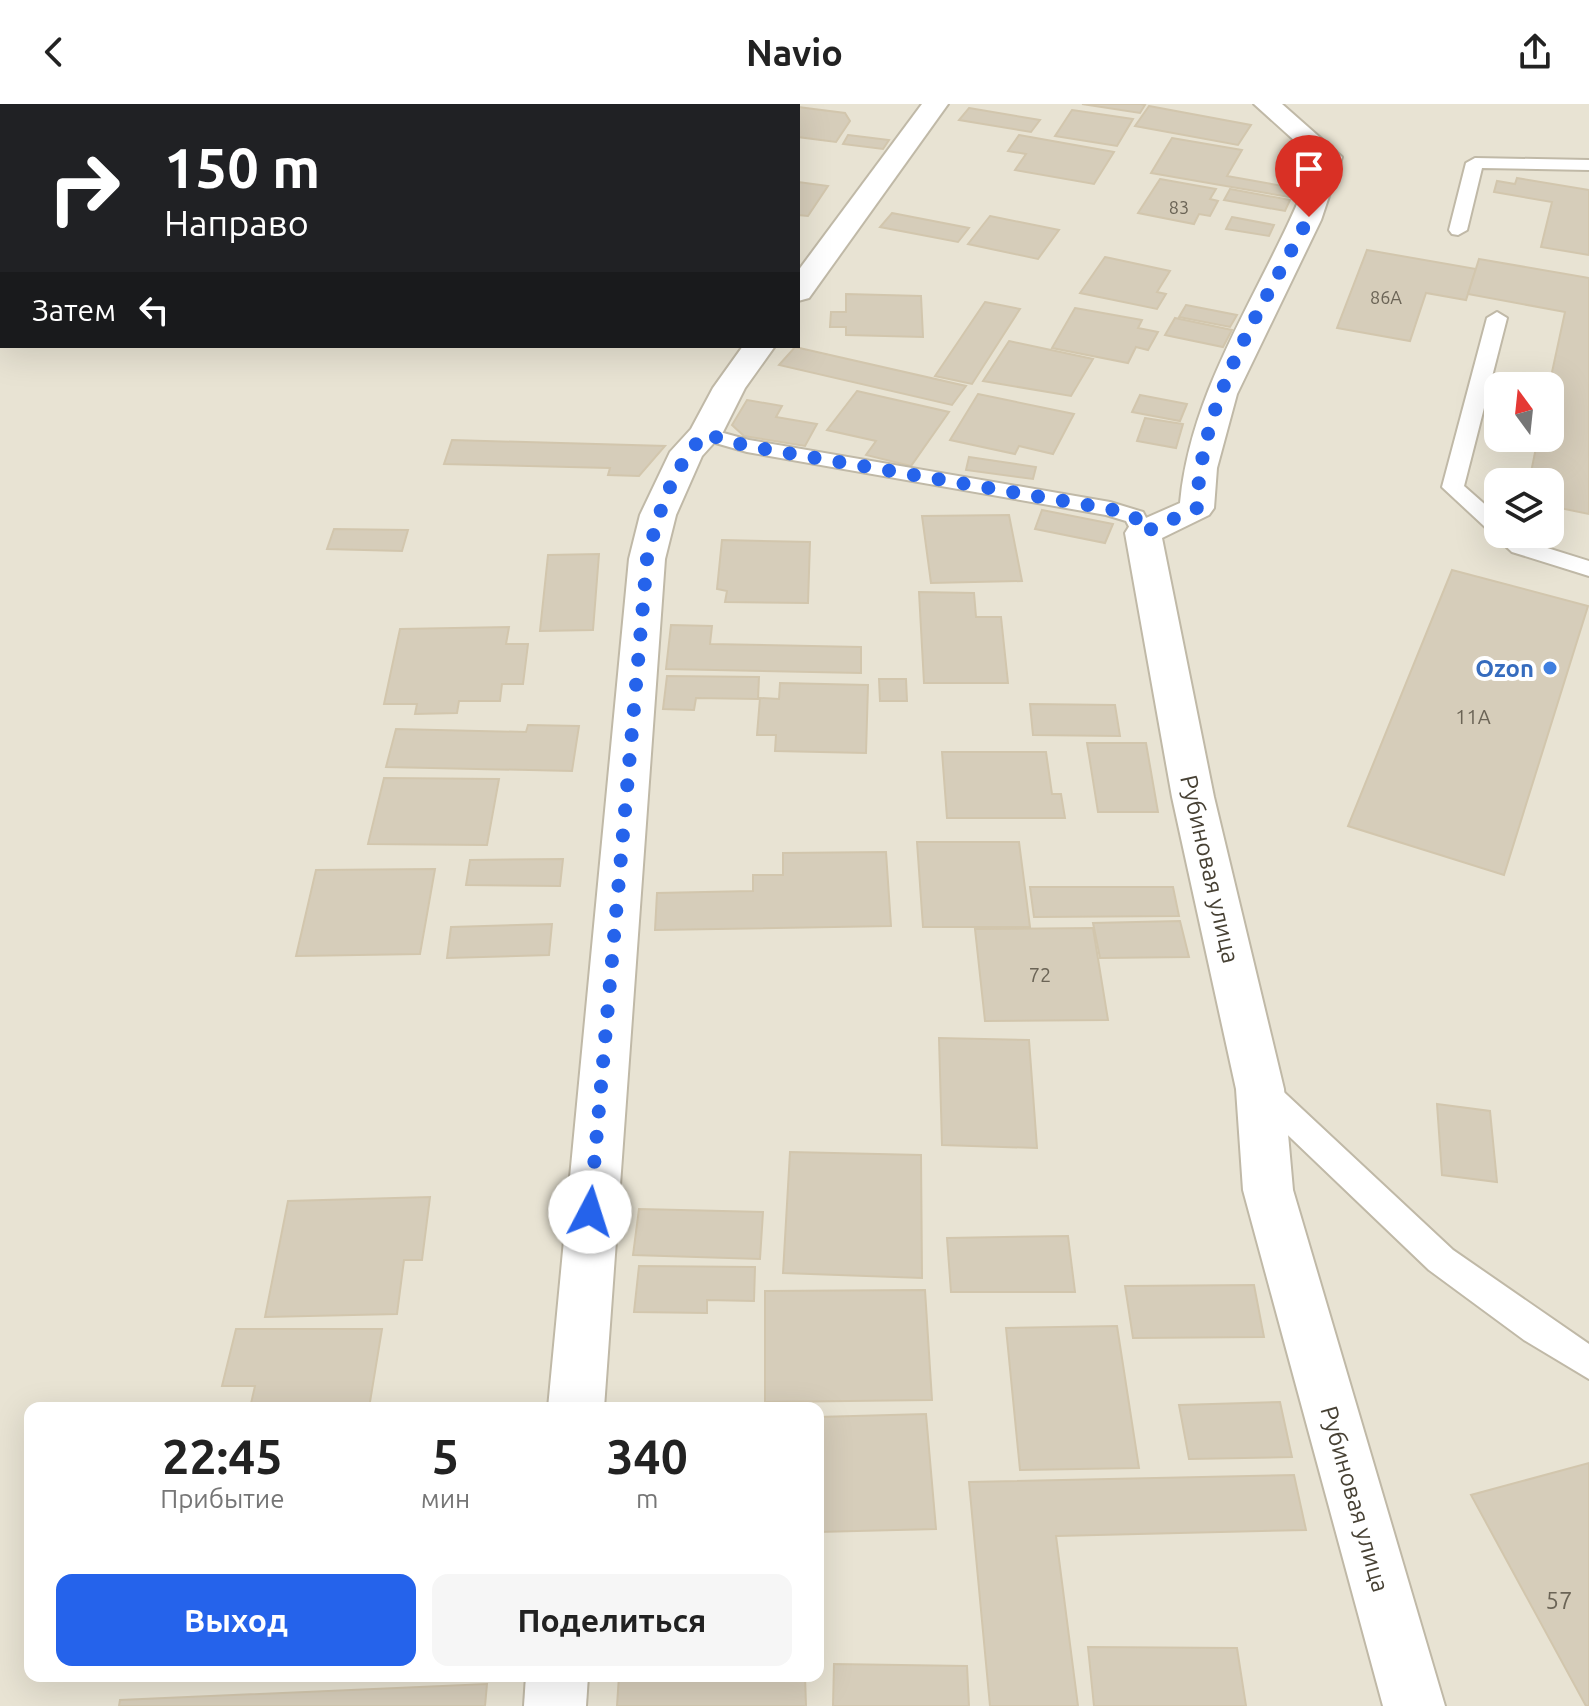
<!DOCTYPE html>
<html lang="ru">
<head>
<meta charset="utf-8">
<style>
  :root { --surface:#fff; --page:#f6f6f6; --text:#222; --muted:#767676; --accent:#2563eb }
  body { margin:0; font-family:Ubuntu,sans-serif; background:var(--page); color:var(--text); height:100vh; display:flex; flex-direction:column; font-size:30px; white-space:nowrap }
  * { box-sizing:border-box; margin:0 }
  p { font-size:26px; color:var(--muted) }
  .icon { flex:none; width:44px; height:44px; fill:none; stroke:currentColor; stroke-width:2; stroke-linecap:round; stroke-linejoin:round }
  .map { position:relative; flex:1; overflow:hidden }
  .drawer { position:absolute; left:24px; top:1298px; width:800px; height:280px; display:flex; flex-direction:column; background:var(--surface); border-radius:16px; box-shadow:0 8px 32px #0002 }
  .drawer>* { flex:none }
  .top-card { position:absolute; left:0px; top:0px; width:800px; height:244px; box-shadow:0 8px 32px #0002; background:#202124; color:#fff; overflow:hidden }
  .needle { width:52px; rotate:345deg }
  .controls { position:absolute; left:1484px; top:268px; display:grid; gap:16px }
  .controls a { display:grid; place-items:center; width:80px; height:80px; border-radius:16px; background:var(--surface); box-shadow:0 8px 32px #0002; font-size:40px }
  .pin { position:absolute; display:grid; place-items:center; width:68px; height:68px; color:#fff; margin:-82px -34px; border-radius:50% 50% 50% 0; rotate:-45deg; box-shadow:0 0 8px #0007 }
  .pin .icon { rotate:45deg }
  .me { position:absolute; width:88px; margin:-44px; rotate:5deg; stroke-linejoin:round; filter:drop-shadow(0 0 6px #0008) }
  .turn { display:flex; align-items:center; gap:28px; height:168px; padding:0 32px; font-size:36px }
  .turn .icon { width:104px; height:104px; stroke-width:2.5 }
  .turn b { display:block; font-size:56px; line-height:68px }
  .then { display:flex; align-items:center; height:76px; padding:0 32px; background:#0003; gap:16px; font-size:30px }
  .eta { display:flex; justify-content:space-evenly; align-items:center; height:136px; text-align:center }
  .eta b { font-size:48px; font-weight:700; line-height:56px }
  .cta { display:flex; gap:16px; margin-top:auto; padding:16px 32px }
  .cta a { flex:1; height:92px; border-radius:16px; background:var(--accent); color:#fff; font-size:32px; font-weight:700; line-height:92px; text-align:center }
  .cta a+a { background:var(--page); color:var(--text) }
  header { display:flex; justify-content:space-between; align-items:center; height:104px; padding:0 32px; background:var(--surface); font-size:36px; font-weight:700 }
  .map>svg:first-child { display:block }
  .residential { fill:#e8e3d3; fill-rule:evenodd }
  .building { fill:#d6cdba; stroke:#d2c6ad; stroke-width:2 }
  .lines { fill:none; stroke-linecap:round; stroke-linejoin:round }
  .lane-casing { stroke:#c0b9a7; stroke-width:4 }
  .street-casing { stroke:#c0b9a7; stroke-width:4 }
  .lane { fill:#fff; fill-rule:evenodd }
  .street { fill:#fff; fill-rule:evenodd }
  .route { stroke:#2563eb; stroke-width:14; stroke-dasharray:0 25.2 }
  .shop-dot { fill:#3f7fe0; stroke:#fff; stroke-width:3 }
  .labels { text-anchor:middle; dominant-baseline:central; stroke-width:8; stroke-linejoin:round; paint-order:stroke }
  .far-number-label { font-size:18px; fill:#6b6456 }
  .number-label { font-size:20px; fill:#6b6456 }
  .shop-label { font-size:24px; font-weight:bold; fill:#366cbe; stroke:#fff; text-anchor:end }
  .street-label { font-size:24px; fill:#474134; stroke:#fff }
  .near-number-label { font-size:24px; fill:#6b6456 }
</style>
</head>
<body>
<header><svg class="icon" aria-label="back" viewBox="0 0 24 24"><path d="M15 5l-7 7 7 7"/></svg>Navio<svg class="icon" aria-label="share" viewBox="0 0 24 24"><path d="M12 15V3M7 8l5-5 5 5M5 13v7h14v-7"/></svg></header>
<div class="map">
<svg width="1589" height="1602" viewBox="0 0 1589 1602">
  <rect width="100%" height="100%" fill="#f4f0e5"/>
  <!-- residential -->
  <path class="residential" d="M0,0H1589V1602H0ZM2,2H798V242H2ZM1498,282H1550V334H1498ZM1498,378H1550V430H1498ZM30,1304H818V1572H30Z"/>
  <!-- building -->
  <g class="building">
    <path d="M1082,0H1141L1145,1L1140,9Z"/>
    <path d="M1149,2L1251,21L1238,41L1135,22Z"/>
    <path d="M798,3L845,9L850,17L836,38L798,33Z"/>
    <path d="M969,4L1040,16L1031,28L959,16Z"/>
    <path d="M1072,6L1133,15L1117,42L1055,32Z"/>
    <path d="M848,31L889,36L883,45L843,40Z"/>
    <path d="M1019,31L1114,48L1094,80L1015,66L1026,50L1008,47Z"/>
    <path d="M1172,34L1242,46L1227,72L1294,84L1289,93L1151,69Z"/>
    <path d="M1517,74L1589,86V151L1541,143L1552,98L1494,88L1497,77L1515,80Z"/>
    <path d="M1160,75L1216,85L1210,95L1218,97L1210,112L1199,110L1194,120L1138,109Z"/>
    <path d="M798,78L828,82L808,112L798,111Z"/>
    <path d="M1230,85L1290,96L1285,107L1224,96Z"/>
    <path d="M892,109L969,124L958,138L880,123Z"/>
    <path d="M990,112L1059,126L1038,155L968,140Z"/>
    <path d="M1232,113L1274,121L1269,132L1226,125Z"/>
    <path d="M1367,146L1476,165L1466,196L1426,189L1410,237L1337,224Z"/>
    <path d="M1105,153L1170,167L1157,188L1166,190L1157,205L1080,189Z"/>
    <path d="M1479,155L1589,174V410L1550,402V378H1529L1538,334H1550L1549,282L1565,208L1468,190Z"/>
    <path d="M846,190L921,192L923,233L846,231V223H830L831,208H846Z"/>
    <path d="M985,198L1020,205L972,280L935,272Z"/>
    <path d="M1186,201L1237,211L1230,223L1179,213Z"/>
    <path d="M1075,204L1142,216L1138,224L1158,228L1148,246L1136,243L1128,259L1052,244Z"/>
    <path d="M1175,214L1232,226L1223,243L1165,231Z"/>
    <path d="M1009,237L1093,255L1071,292L983,277Z"/>
    <path d="M795,243L966,282L952,301L779,261Z"/>
    <path d="M857,287L949,308L911,362L866,351L876,337L827,326Z"/>
    <path d="M978,290L1074,310L1053,350L1019,342L1015,350L950,336Z"/>
    <path d="M1140,291L1187,300L1180,317L1132,308Z"/>
    <path d="M747,296L782,302L776,313L817,320L805,342L744,332L732,321Z"/>
    <path d="M1145,314L1183,320L1176,344L1137,337Z"/>
    <path d="M452,336L665,342L639,372L608,371L610,364L444,360Z"/>
    <path d="M969,353L1036,363L1033,375L966,366Z"/>
    <path d="M1042,406L1113,420L1105,439L1035,425Z"/>
    <path d="M1009,411L1022,477L931,479L922,412Z"/>
    <path d="M334,425L408,426L402,447L327,445Z"/>
    <path d="M722,436L810,438L808,499L725,498L727,487L717,485Z"/>
    <path d="M599,450L593,526L540,527L548,451Z"/>
    <path d="M1452,466L1588,502L1504,771L1348,722Z"/>
    <path d="M919,488L974,489L976,513H1001L1008,579H924Z"/>
    <path d="M671,521L712,522L710,540L861,543V569L666,565Z"/>
    <path d="M509,523L506,540H528L523,580H502L500,597H459L457,609L415,610L417,600H384L400,525Z"/>
    <path d="M667,572L759,573L758,595L696,594L694,606L663,605Z"/>
    <path d="M879,575H906L907,597H880Z"/>
    <path d="M780,579L868,581L866,649L775,647L776,631H757L760,594L779,595Z"/>
    <path d="M1030,600L1115,601L1120,632L1033,631Z"/>
    <path d="M528,621L579,622L572,667L386,663L396,625L526,628Z"/>
    <path d="M1087,639H1146L1158,708H1098Z"/>
    <path d="M942,648H1046L1052,690H1061L1065,714H947Z"/>
    <path d="M384,674L499,675L487,741L368,740Z"/>
    <path d="M917,738H1019L1030,823H923Z"/>
    <path d="M886,748L891,822L655,826L657,789L753,787V771H783V749Z"/>
    <path d="M563,755L560,782L466,781L470,756Z"/>
    <path d="M435,765L420,850L296,852L316,766Z"/>
    <path d="M1030,783H1173L1179,812L1034,813Z"/>
    <path d="M1180,817L1189,853L1100,854L1093,819Z"/>
    <path d="M552,820L549,851L447,854L451,823Z"/>
    <path d="M1093,824L1108,916L985,917L975,825Z"/>
    <path d="M939,934L1029,936L1037,1044L942,1041Z"/>
    <path d="M1437,1000L1490,1007L1497,1078L1442,1071Z"/>
    <path d="M790,1048L921,1051L922,1174L783,1169Z"/>
    <path d="M430,1093L422,1156H404L397,1210L265,1213L288,1097Z"/>
    <path d="M639,1105L763,1108L760,1155L633,1151Z"/>
    <path d="M1068,1132L1075,1188H951L947,1134Z"/>
    <path d="M639,1162L755,1163L754,1197L707,1196V1209L634,1208Z"/>
    <path d="M1254,1181L1264,1233L1133,1234L1125,1182Z"/>
    <path d="M925,1186L932,1296L765,1298V1187Z"/>
    <path d="M1117,1222L1139,1364L1020,1366L1006,1224Z"/>
    <path d="M236,1225H382L369,1304H250L255,1282H222Z"/>
    <path d="M1280,1298L1292,1353L1189,1355L1179,1301Z"/>
    <path d="M926,1310L936,1425L818,1428V1313Z"/>
    <path d="M1589,1359V1602H1586L1471,1391Z"/>
    <path d="M1294,1371L1306,1426L1056,1432L1078,1602H990L969,1378Z"/>
    <path d="M1088,1543L1237,1544L1246,1602H1094Z"/>
    <path d="M834,1560L967,1562L969,1602H833Z"/>
    <path d="M619,1572H805L806,1602H617Z"/>
    <path d="M487,1580L485,1602H119L120,1596Z"/>
  </g>
  <g class="lines">
    <defs>
      <g id="lane">
        <path d="M1475,54L1589,56V66L1482,64L1467,126L1458,131L1452,130L1449,126L1466,59Z"/>
        <path d="M1497,208L1507,214L1464,382L1498,412V430H1519L1528,438L1589,457V472L1512,448L1442,383L1487,214Z"/>
        <path d="M705,324L749,336L1110,398L1143,408L1154,429L1143,436L1135,434L1126,417L1106,411L747,348L698,334L694,330Z"/>
        <path d="M1261,974L1272,977L1453,1146L1589,1240V1275L1524,1236L1429,1166L1250,995L1246,986L1250,977Z"/>
      </g>
      <g id="street">
        <path d="M922,0H948L809,194L798,197V167Z"/>
        <path d="M1254,0H1282L1342,53L1321,116L1237,290L1217,364L1214,404L1209,411L1162,434L1214,693L1284,985L1293,1086L1445,1602H1383L1243,1086L1236,985L1172,693L1125,429L1130,421L1180,399C1192,272 1274,172 1315,55Z"/>
        <path d="M2,126V145L0,146V127Z"/>
        <path d="M743,242H775L745,284L722,330L702,352L676,411L665,455L604,1304H548L629,455L640,411L670,348L691,325L713,284Z"/>
        <path d="M526,1572H588L586,1602H524Z"/>
      </g>
    </defs>
    <!-- lane casing -->
    <use href="#lane" class="lane-casing"/>
    <!-- street casing -->
    <use href="#street" class="street-casing"/>
    <!-- lane -->
    <use href="#lane" class="lane"/>
    <!-- street -->
    <use href="#street" class="street"/>
  </g>
  <g class="lines">
    <!-- route -->
    <path class="route" d="M590,1108L647,455C658,410 672,364 705,330L747,342L1110,405L1135,413L1143,429L1197,404C1200,296 1261,206 1309,113"/>
  </g>
  <!-- markers -->
  <circle class="shop-dot" cx="1550" cy="564" r="8"/>
  <g class="labels">
    <!-- far-number labels -->
    <g class="far-number-label">
      <text x="1179" y="103">83</text>
      <text x="1386" y="193">86А</text>
    </g>
    <!-- number labels -->
    <g class="number-label">
      <text x="1473" y="612">11А</text>
      <text x="1040" y="870">72</text>
    </g>
    <!-- shop labels -->
    <g class="shop-label">
      <text x="1534" y="564">Ozon</text>
    </g>
    <!-- street labels -->
    <g class="street-label">
      <text transform="translate(1210 765) rotate(77)">Рубиновая улица</text>
      <text transform="translate(1355 1395) rotate(74)">Рубиновая улица</text>
    </g>
    <!-- near-number labels -->
    <g class="near-number-label">
      <text x="1559" y="1496">57</text>
    </g>
  </g>
</svg>
<div class="controls">
<a><svg class="needle" viewBox="-14 -14 28 28"><path d="M0-13l5 13h-10z" fill="#e53935"/><path d="M0 13l5-13h-10z" fill="#767676"/></svg></a>
<a><svg class="icon" aria-label="layers" viewBox="0 0 24 24"><path d="M12 4l9 5-9 5-9-5zM3 14l9 5 9-5"/></svg></a>
</div>
<div class="pin" style="left:1309px;top:113px;background:#d93025"><svg class="icon" aria-label="arrive" viewBox="0 0 24 24"><path d="M6 21V4h12l-3 4 3 4H6"/></svg></div>
<svg class="me" style="left:590px;top:1108px" viewBox="-20 -20 40 40"><circle r="19" fill="#fff"/><path d="M0-13L10 11 0 6-10 11z" fill="#2563eb"/></svg>
<div class="top-card">
<div class="turn"><svg class="icon" aria-label="right" viewBox="0 0 24 24"><path d="M7 20v-9h11M14 6l5 5-5 5"/></svg><div><b>150 m</b>Направо</div></div>
<div class="then">Затем<svg class="icon" aria-label="left" viewBox="0 0 24 24"><path d="M17 20v-9H6M10 6l-5 5 5 5"/></svg></div>
</div>
<section class="drawer">
<div class="eta">
<div><b>22:45</b><p>Прибытие</p></div>
<div><b>5</b><p>мин</p></div>
<div><b>340</b><p>m</p></div>
</div>
<div class="cta"><a>Выход</a><a>Поделиться</a></div>
</section>
</div>
</body>
</html>
